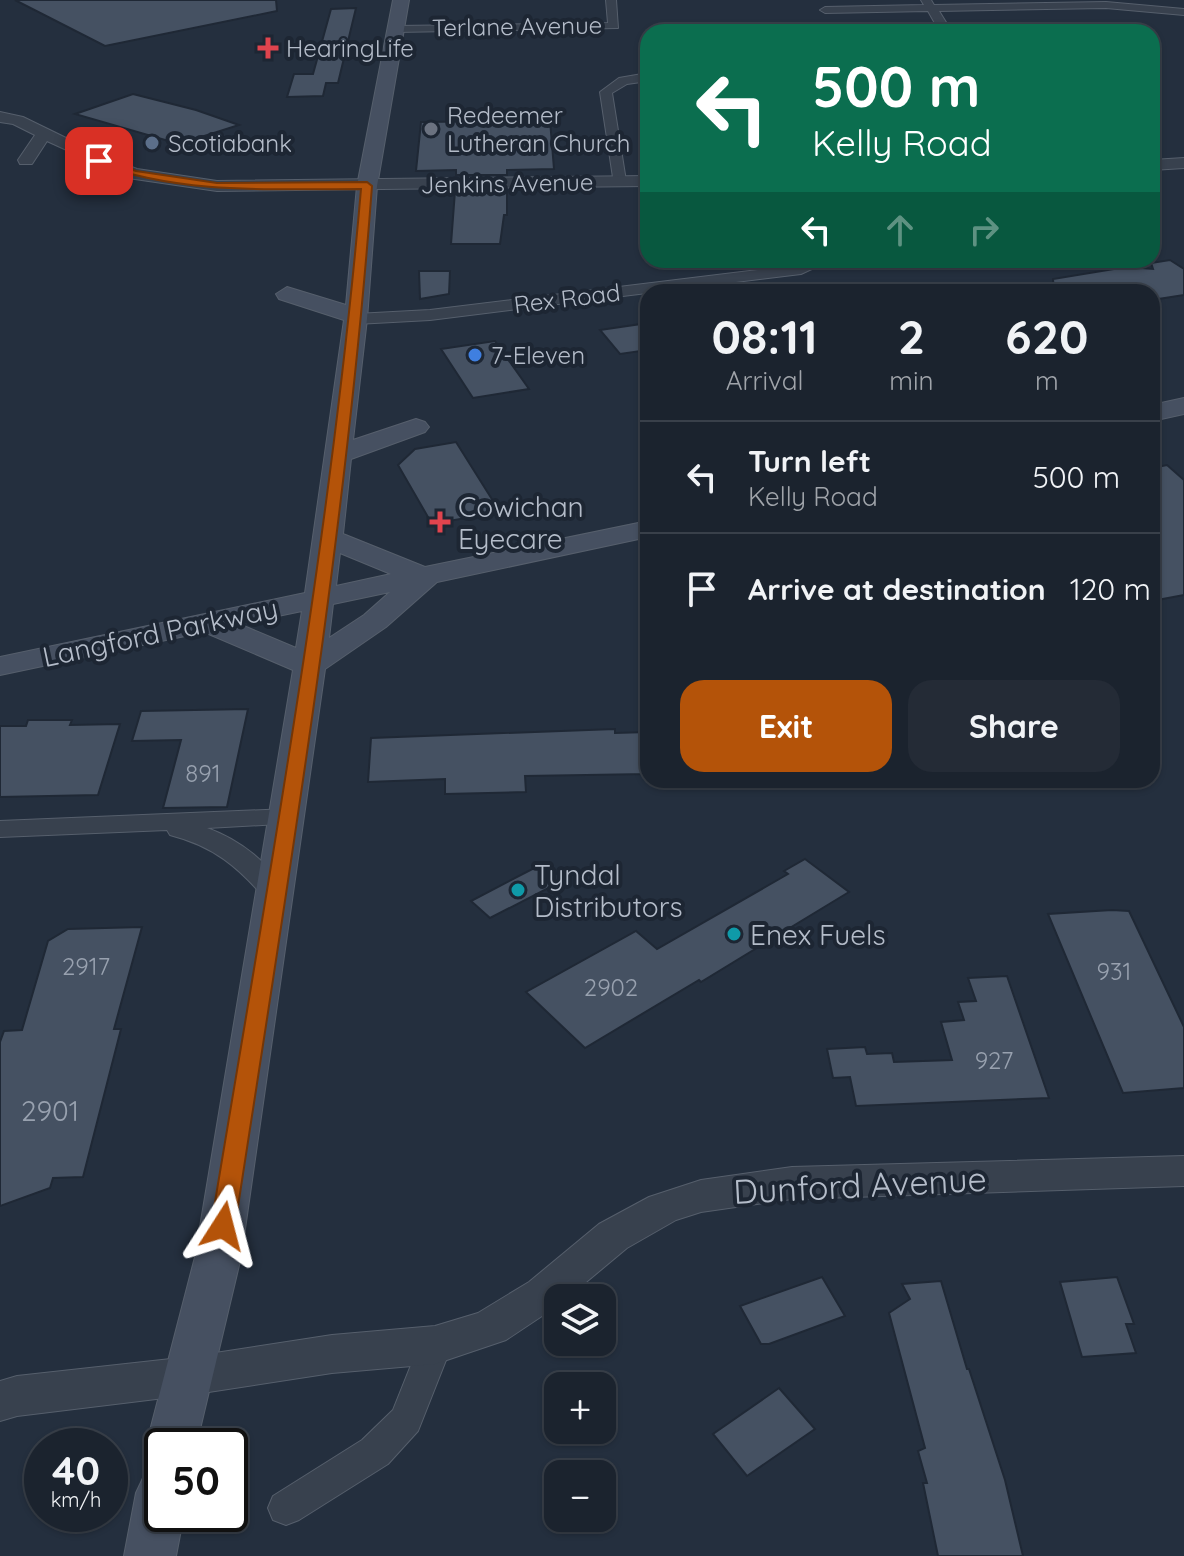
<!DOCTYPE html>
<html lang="en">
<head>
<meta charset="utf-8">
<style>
  :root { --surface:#1b232e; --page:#242b36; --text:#f1f3f6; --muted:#a0a4aa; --line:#39404a; --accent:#b45309 }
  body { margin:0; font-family:Quicksand,sans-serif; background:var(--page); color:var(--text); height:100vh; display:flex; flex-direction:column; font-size:30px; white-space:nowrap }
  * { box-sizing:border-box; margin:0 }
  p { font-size:26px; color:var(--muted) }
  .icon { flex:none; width:44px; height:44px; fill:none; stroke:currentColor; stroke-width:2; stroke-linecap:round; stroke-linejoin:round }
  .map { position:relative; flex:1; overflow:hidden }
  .side { position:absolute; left:640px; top:284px; width:520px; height:504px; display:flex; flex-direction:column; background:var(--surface); border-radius:24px; box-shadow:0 2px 6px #0004,0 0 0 2px var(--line) }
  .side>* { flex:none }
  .hud { position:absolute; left:640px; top:24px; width:520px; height:244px; border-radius:24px; box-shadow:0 2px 6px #0004,0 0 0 2px var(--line); background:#0b6e4f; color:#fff; overflow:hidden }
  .controls { position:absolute; left:544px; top:1284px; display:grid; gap:16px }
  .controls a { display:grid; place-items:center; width:72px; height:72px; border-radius:16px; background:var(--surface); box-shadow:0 2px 6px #0004,0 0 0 2px var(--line); font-size:40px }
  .speed { position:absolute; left:24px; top:1428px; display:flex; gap:16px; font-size:40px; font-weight:700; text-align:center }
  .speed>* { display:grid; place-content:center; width:104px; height:104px; border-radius:50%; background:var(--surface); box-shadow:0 2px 6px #0004,0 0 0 2px var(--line); line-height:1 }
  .speed small { font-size:20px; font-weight:400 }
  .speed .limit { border:4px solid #111; border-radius:12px; background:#fff; color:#111 }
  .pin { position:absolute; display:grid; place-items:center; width:68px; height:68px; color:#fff; margin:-34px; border-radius:16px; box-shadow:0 4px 12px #0006 }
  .me { position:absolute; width:88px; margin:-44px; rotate:9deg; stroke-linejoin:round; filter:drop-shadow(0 0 6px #0008) }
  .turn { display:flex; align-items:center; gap:28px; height:168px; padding:0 40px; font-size:36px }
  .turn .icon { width:104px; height:104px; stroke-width:2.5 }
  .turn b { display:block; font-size:56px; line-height:68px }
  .lanes { display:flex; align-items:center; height:76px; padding:0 40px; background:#0003; justify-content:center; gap:40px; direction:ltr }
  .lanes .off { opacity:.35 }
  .eta { display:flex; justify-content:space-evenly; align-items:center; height:136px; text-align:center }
  .eta b { font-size:48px; font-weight:700; line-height:56px }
  .primary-button { display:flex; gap:16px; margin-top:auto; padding:16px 40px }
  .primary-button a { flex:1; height:92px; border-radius:24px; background:var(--accent); color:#fff; font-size:32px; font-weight:700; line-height:92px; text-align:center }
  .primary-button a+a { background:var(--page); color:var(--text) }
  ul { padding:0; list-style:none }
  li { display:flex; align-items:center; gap:24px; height:112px; padding:0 40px; border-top:2px solid var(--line) }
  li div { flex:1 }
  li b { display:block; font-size:30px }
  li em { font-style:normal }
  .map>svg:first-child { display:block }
  .building { fill:#455162; stroke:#1f2835; stroke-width:2 }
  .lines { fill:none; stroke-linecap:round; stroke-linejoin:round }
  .minor-casing { stroke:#565f6c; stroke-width:2 }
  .tertiary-casing { stroke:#565f6c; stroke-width:2 }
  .secondary-casing { stroke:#565f6c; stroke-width:2 }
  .minor { fill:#38414e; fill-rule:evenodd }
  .tertiary { fill:#38414e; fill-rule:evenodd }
  .secondary { fill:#465061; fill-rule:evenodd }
  .route { fill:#b45309; stroke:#753606; stroke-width:2 }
  .health-dot { fill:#e0444e; stroke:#1d2633; stroke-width:3 }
  .worship-dot { fill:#6b7280; stroke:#1d2633; stroke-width:3 }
  .service-dot { fill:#5c6f8a; stroke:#1d2633; stroke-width:3 }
  .shop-dot { fill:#3f7fe0; stroke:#1d2633; stroke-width:3 }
  .culture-dot { fill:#0f9aa8; stroke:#1d2633; stroke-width:3 }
  .labels { text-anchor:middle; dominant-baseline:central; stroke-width:8; stroke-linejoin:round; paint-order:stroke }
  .far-street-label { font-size:24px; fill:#b4bcc9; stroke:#1d2633 }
  .far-poi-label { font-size:24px; fill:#b4bcc9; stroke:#1d2633; text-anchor:start }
  .number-label { font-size:24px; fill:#98a1af }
  .poi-label { font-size:28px; fill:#b4bcc9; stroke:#1d2633; text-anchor:start }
  .street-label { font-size:28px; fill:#b4bcc9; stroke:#1d2633 }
  .near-number-label { font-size:28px; fill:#98a1af }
  .near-street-label { font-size:34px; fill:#b4bcc9; stroke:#1d2633 }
</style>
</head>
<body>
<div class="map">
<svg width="1184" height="1556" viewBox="0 0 1184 1556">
  <rect width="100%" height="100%" fill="#242f3e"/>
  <!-- building -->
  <g class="building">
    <path d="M15,0H276L277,11L105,46Z"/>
    <path d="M356,8L338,83H326L323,96L287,97L294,74H313L331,9Z"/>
    <path d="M133,94L196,110L239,125L179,144L75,114Z"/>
    <path d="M505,118L550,120L554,169L507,170V175H456V170L416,171L421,122L505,121Z"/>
    <path d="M455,191H507V215H504L500,244H451Z"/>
    <path d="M1170,260L1184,269V295L1152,300V292H1054L1053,279L1126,267L1153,269L1151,263Z"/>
    <path d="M419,271H450L449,294L420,299Z"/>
    <path d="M648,323V350L620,354L600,330Z"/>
    <path d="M495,341L529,389L473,398L441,349Z"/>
    <path d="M456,442L500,512L432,524L398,465L415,449Z"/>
    <path d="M1167,465L1184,480V595L1152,601V468Z"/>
    <path d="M248,709L227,807L163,808L181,740L132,741L141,711Z"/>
    <path d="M28,720H72L70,725L120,724L98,795L0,797V726H26Z"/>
    <path d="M615,729V733L648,732V774L525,776L526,792L445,794V779L368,782L371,738Z"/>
    <path d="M805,859L849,892L701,982L699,980L585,1048L526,992L636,931L657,949L788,874L784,871Z"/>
    <path d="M544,863L564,880L490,918L471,901Z"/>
    <path d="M1112,910L1129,911L1184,1027V1088L1123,1093L1048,914Z"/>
    <path d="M142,927L114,1029H121L83,1177L53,1178L50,1188L0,1206V1042L4,1031L22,1030L48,941L68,929Z"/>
    <path d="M1007,976L1049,1098L856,1106L850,1077L833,1078L827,1049L865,1047L867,1054L892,1053L894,1062L952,1060L941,1022L964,1020L958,1002L976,1001L968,978Z"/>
    <path d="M822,1277L845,1316L769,1344H761L740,1306Z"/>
    <path d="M1117,1277L1134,1324H1126L1136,1353L1082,1357L1060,1282Z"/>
    <path d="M941,1281L967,1369H969L1005,1480L1023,1556H938L923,1483H927L918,1451L925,1448L889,1313L910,1299L902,1284Z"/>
    <path d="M779,1388L815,1429L747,1476L713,1434Z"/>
  </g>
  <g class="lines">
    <defs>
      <g id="minor">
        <path d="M606,0H616L618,28L396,32L390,29L396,26L608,23Z"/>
        <path d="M921,0H931L934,5L1106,2L1184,9V15L1106,8L939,11L952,32H940L928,11L825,13L820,10L825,7L924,5Z"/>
        <path d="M648,73V81L627,84L612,93L626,181L614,184L600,92L619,78Z"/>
        <path d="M810,260H831L801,274L430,320L356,324L348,319L356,314L430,310L798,265Z"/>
        <path d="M289,809L298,811L301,817L298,823L207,828C241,840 270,864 289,895L285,901L276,904L267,901C239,867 213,846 170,835L167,830L0,837V821Z"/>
        <path d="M435,1330L447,1335L452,1345L418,1431L388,1464L299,1520L286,1525L273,1520L268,1508L273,1496L362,1440L393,1410L423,1335Z"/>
      </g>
      <g id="tertiary">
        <path d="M0,112L23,117L105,157L137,169L217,181L648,176V186L217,191L128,178L47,141L32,164H20L18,160L35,135L13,124L0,122Z"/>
        <path d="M1184,158V168L1152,170V160Z"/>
        <path d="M1184,1156V1186L792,1199L701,1212L676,1220L627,1248L567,1298H558L557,1306L506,1340L435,1364L332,1373L189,1395L17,1416L0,1421V1381L17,1376L189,1357L332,1335L435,1326L478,1313L529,1282L599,1224L649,1197L701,1180L792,1167Z"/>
      </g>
      <g id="secondary">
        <path d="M393,0H409L377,186L367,319L353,440L416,419L425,422L429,427L425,432L351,459L343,534L425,567L648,521V537L437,582L386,627L325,669L241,1257L196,1446H162V1466L153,1462L146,1446L195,1257L293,670L204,632L0,675V657L305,593L344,320L279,299L276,294L287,287L346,305L357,186ZM340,553L391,574L336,586ZM390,592L364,615L329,638L333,604ZM302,611L296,648L239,624Z"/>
        <path d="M1184,398V414L1152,421V405Z"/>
        <path d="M162,1469V1514H184L176,1556H124L136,1493L144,1476Z"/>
      </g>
    </defs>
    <!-- minor casing -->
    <use href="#minor" class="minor-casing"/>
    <!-- tertiary casing -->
    <use href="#tertiary" class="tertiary-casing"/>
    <!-- secondary casing -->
    <use href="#secondary" class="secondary-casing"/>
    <!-- minor -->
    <use href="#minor" class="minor"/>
    <!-- tertiary -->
    <use href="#tertiary" class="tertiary"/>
    <!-- secondary -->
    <use href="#secondary" class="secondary"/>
  </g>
  <!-- route -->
  <path class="route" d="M99,158L136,171L217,183L367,182L372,186C346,534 288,880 235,1226L231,1233L223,1236L215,1233L211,1226C268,882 331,537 361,189C272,189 181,195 96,163V159Z"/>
  <!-- markers -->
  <g class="health-dot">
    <path d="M264 36h8v8h8v8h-8v8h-8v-8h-8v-8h8z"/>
    <path d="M436 510h8v8h8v8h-8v8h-8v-8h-8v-8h8z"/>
  </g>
  <circle class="worship-dot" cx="431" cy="129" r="8"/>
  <circle class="service-dot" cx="152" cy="143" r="8"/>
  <circle class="shop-dot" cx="475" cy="355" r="8"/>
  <g class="culture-dot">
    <circle cx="518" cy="890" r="8"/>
    <circle cx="734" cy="934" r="8"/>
  </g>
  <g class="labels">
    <!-- far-street labels -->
    <g class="far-street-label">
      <text transform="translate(517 26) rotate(-1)">Terlane Avenue</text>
      <text transform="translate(507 183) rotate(-1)">Jenkins Avenue</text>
      <text transform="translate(567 298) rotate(-7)">Rex Road</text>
    </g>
    <!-- far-poi labels -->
    <g class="far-poi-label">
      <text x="286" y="48">HearingLife</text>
      <text x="447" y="115">Redeemer<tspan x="447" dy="28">Lutheran Church</tspan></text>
      <text x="168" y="143">Scotiabank</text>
      <text x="491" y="355">7-Eleven</text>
    </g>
    <!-- number labels -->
    <g class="number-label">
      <text x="203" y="773">891</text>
      <text x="86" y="966">2917</text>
      <text x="1114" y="971">931</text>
      <text x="611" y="987">2902</text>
      <text x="994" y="1060">927</text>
    </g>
    <!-- poi labels -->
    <g class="poi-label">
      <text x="458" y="506">Cowichan<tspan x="458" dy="32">Eyecare</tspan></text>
      <text x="534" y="874">Tyndal<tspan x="534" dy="32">Distributors</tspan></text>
      <text x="750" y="934">Enex Fuels</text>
    </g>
    <!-- street labels -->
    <g class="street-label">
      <text transform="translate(160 632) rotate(-12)">Langford Parkway</text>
    </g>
    <!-- near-number labels -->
    <g class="near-number-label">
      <text x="50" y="1110">2901</text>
    </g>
    <!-- near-street labels -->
    <g class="near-street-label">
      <text transform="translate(860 1185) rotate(-3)">Dunford Avenue</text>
    </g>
  </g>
</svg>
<div class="controls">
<a><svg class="icon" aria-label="layers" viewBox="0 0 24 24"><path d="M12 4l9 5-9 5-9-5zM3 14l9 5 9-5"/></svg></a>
<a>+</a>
<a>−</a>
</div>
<div class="speed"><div>40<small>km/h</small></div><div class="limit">50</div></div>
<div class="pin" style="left:99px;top:161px;background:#d93025"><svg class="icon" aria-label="arrive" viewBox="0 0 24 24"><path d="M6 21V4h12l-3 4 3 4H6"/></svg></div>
<svg class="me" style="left:223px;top:1226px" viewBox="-20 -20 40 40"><path d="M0-17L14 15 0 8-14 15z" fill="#b45309" stroke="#fff" stroke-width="4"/></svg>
<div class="hud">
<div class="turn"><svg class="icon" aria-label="left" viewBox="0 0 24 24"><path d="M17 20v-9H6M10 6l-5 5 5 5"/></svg><div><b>500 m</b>Kelly Road</div></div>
<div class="lanes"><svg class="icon" aria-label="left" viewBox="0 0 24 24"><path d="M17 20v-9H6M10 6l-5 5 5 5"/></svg><svg class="icon off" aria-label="ahead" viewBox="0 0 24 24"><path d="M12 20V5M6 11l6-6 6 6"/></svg><svg class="icon off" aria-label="right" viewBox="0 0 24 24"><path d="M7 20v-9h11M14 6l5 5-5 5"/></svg></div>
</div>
<section class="side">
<div class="eta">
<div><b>08:11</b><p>Arrival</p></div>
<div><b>2</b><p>min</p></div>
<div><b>620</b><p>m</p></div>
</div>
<ul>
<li><svg class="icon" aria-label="left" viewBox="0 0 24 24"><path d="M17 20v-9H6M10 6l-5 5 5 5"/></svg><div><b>Turn left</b><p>Kelly Road</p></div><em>500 m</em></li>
<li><svg class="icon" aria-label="arrive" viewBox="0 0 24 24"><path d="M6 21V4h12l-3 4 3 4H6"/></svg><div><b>Arrive at destination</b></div><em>120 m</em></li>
</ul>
<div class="primary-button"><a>Exit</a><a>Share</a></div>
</section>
</div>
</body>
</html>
